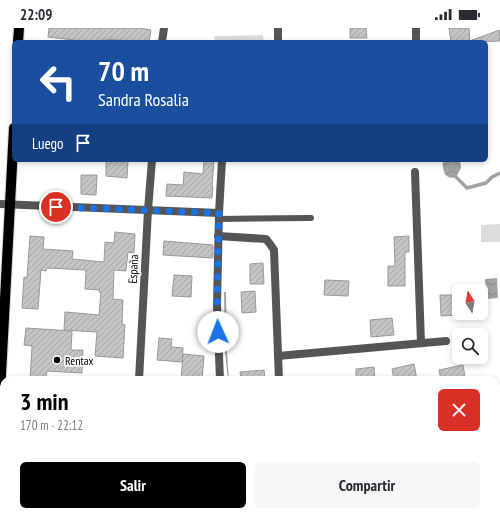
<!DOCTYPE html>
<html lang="es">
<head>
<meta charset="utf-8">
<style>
  :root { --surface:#fff; --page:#f7f7f7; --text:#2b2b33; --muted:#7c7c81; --accent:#000 }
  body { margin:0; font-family:"PT Sans Narrow",sans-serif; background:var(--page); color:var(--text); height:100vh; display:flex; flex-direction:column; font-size:15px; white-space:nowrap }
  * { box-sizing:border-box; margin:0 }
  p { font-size:13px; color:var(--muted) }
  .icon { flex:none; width:22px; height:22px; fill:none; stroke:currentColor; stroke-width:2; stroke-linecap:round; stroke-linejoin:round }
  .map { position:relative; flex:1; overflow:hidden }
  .drawer { position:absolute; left:0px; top:348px; width:500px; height:140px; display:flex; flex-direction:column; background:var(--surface); border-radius:12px 12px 0 0; box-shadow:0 2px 6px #0003 }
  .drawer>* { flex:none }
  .banner { position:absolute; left:12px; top:12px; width:476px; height:122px; border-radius:6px; box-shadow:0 2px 6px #0003; background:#1a4fa0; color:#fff; overflow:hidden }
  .needle { width:26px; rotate:349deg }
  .fabs { position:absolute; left:452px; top:256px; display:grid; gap:8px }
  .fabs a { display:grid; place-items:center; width:36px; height:36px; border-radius:6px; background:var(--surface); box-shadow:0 2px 6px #0003; font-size:20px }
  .pin { position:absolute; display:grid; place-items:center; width:34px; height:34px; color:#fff; margin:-17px; border:2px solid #fff; border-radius:50%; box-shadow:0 1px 4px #0007 }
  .me { position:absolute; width:44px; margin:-22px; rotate:358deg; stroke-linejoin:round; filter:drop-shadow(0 0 3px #0008) }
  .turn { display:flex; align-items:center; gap:14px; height:84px; padding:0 20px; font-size:18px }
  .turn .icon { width:52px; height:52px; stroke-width:2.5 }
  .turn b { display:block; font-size:28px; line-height:34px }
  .then { display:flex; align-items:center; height:38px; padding:0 20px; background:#0003; gap:8px; font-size:15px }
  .round { display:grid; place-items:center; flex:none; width:42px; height:42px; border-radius:6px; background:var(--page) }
  .headline { display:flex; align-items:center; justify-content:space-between; height:68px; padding:0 20px }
  h1 { font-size:24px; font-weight:700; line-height:30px; color:var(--accent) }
  .cta { display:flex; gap:8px; margin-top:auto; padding:8px 20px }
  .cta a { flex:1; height:46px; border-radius:6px; background:var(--accent); color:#fff; font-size:16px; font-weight:700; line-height:46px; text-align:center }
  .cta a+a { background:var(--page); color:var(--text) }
  .status { display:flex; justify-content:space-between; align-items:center; height:28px; padding:0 20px; background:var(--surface); direction:ltr }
  .status svg { height:11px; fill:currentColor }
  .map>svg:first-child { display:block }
  .green { fill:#dcdcdc }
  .water { fill:url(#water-waves) }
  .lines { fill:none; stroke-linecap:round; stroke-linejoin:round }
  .stream { stroke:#a3a3a3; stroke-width:3.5 }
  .building { fill:url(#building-hatch); stroke:#999 }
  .primary-casing { stroke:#dbdbdb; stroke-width:12 }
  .lane { stroke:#555; stroke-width:6 }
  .street { stroke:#555; stroke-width:8 }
  .primary { stroke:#000; stroke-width:10 }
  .route { stroke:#1a73e8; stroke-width:7; stroke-dasharray:0 12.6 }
  .poi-dot { fill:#000; stroke:#fff; stroke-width:1.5 }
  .labels { text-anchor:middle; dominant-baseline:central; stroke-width:3.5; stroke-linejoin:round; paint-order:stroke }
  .street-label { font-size:12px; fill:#000; stroke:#fff }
  .poi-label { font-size:12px; fill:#000; stroke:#fff; text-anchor:start }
</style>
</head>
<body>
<div class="status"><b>22:09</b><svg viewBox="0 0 49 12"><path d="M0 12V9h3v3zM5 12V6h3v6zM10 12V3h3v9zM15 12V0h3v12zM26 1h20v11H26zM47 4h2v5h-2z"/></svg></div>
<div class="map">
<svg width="500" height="488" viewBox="0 0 500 488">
  <defs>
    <pattern id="water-waves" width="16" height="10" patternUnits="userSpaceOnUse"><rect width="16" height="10" fill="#a3a3a3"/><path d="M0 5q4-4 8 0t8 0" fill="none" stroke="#8b8b8b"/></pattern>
    <pattern id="building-hatch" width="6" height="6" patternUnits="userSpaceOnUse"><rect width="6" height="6" fill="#c4c4c4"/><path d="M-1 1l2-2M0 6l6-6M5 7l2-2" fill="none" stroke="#a7a7a7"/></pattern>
  </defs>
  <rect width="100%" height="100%" fill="#fff"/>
  <!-- green -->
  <g class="green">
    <path d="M263,7L264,14H215L214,8Z"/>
    <path d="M500,196V214H481V197Z"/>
  </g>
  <!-- water -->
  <g class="water">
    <path d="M443,132H460L461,140L456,149C444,153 442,141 443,132Z"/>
    <path d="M497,250L498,270L486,271L485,251Z"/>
    <path d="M224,264H226L227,325L229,352H228L225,324Z"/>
  </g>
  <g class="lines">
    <!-- stream -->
    <path class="stream" d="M456,149L467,160L486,155L492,149L500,145"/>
  </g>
  <!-- building -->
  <g class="building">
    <path d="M49,0H138L151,2L149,14L103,11V14H82V13L48,9Z"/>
    <path d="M350,0H366L367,10H350Z"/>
    <path d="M449,0H469L470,14H451Z"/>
    <path d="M500,2V13L472,14V12Z"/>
    <path d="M106,132H128L127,150L106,148Z"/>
    <path d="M204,132H214L212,159H213L212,170L166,168L167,156L183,157L184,144L203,146Z"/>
    <path d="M81,147H97L96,167L81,166Z"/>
    <path d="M115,204L135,206L134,225L128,224L126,243L114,242L113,271L123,272L122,296L125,297L123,330L95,328L97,304L64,302L65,284L99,287L101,264H99L100,262L85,261L86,242L47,240L46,243L41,242L38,281L22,280L24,249L27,250L30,208L44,209L43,221L73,223L72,231L104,234L105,214L114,215Z"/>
    <path d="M409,208V224H405V258H388V238H395L394,209Z"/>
    <path d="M164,213L213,217V230L163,227Z"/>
    <path d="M263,235L264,256H250V236Z"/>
    <path d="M174,247L192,248L191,269L172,268Z"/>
    <path d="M325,252L349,253L348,268L324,267Z"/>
    <path d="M255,263L256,284L242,285L241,264Z"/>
    <path d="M440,267H459V287L441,288Z"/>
    <path d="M392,290L394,307L371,309L370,292Z"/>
    <path d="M26,300L72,303L71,322H83L82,345L47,343L46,352H30L32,318L24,317Z"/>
    <path d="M159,310L172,311L171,319L183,320L182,334L157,332Z"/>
    <path d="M183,326L204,328L202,352H181Z"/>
    <path d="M414,336L417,352H394L392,341Z"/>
    <path d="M463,337L465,349L441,352L439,342Z"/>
    <path d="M374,339L375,352H356V341Z"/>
    <path d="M264,342L265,352H241L240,344Z"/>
  </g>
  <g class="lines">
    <defs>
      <g id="primary">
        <path d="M18,14L19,0"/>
        <path d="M0,366L14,100"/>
      </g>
    </defs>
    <!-- primary casing -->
    <use href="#primary" class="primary-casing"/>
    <!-- lane -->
    <path class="lane" d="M218,191L311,190"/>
    <!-- street -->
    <g class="street">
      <path d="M416,0V14"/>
      <path d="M162,14L164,0"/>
      <path d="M278,14V0"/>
      <path d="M415,144L421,315"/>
      <path d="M0,176L219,185"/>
      <path d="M218,208L266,211L270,216L274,222L279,352"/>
      <path d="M278,328L446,313"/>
      <path d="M139,352L148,182L152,132"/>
      <path d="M220,352L217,277L219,185L222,132"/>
      <path d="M496,420H500"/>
      <path d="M0,445L4,446"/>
      <path d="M234,484V488"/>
      <path d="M333,484V488"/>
      <path d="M434,484V488"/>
    </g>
    <!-- primary -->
    <use href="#primary" class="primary"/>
  </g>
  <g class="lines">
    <!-- route -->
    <path class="route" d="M56,179L219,185L217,277L218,304"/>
  </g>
  <!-- markers -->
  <circle class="poi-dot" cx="57" cy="332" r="4"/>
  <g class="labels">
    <!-- street labels -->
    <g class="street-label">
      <text transform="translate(133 241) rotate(-87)">España</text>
    </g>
    <!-- poi labels -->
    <g class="poi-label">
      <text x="65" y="332">Rentax</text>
    </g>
  </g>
</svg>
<div class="fabs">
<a><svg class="needle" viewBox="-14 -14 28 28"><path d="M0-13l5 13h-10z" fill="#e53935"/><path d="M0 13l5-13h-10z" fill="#7c7c81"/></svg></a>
<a><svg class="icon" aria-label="search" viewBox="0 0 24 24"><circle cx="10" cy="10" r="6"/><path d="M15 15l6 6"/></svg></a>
</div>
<div class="pin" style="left:56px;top:179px;background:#d93025"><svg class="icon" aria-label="arrive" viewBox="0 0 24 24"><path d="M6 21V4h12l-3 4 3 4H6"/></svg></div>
<svg class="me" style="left:218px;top:304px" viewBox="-20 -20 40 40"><circle r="19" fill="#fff"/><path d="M0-13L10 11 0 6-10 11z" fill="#1a73e8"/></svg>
<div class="banner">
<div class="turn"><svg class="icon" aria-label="left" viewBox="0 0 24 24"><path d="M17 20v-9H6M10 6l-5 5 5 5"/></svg><div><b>70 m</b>Sandra Rosalia</div></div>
<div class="then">Luego<svg class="icon" aria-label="arrive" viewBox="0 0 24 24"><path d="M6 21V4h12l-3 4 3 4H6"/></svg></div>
</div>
<section class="drawer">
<div class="headline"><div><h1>3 min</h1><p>170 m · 22:12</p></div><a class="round" style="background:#d93025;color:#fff"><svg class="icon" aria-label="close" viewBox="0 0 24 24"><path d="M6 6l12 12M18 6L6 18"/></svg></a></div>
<div class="cta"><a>Salir</a><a>Compartir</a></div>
</section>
</div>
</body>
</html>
